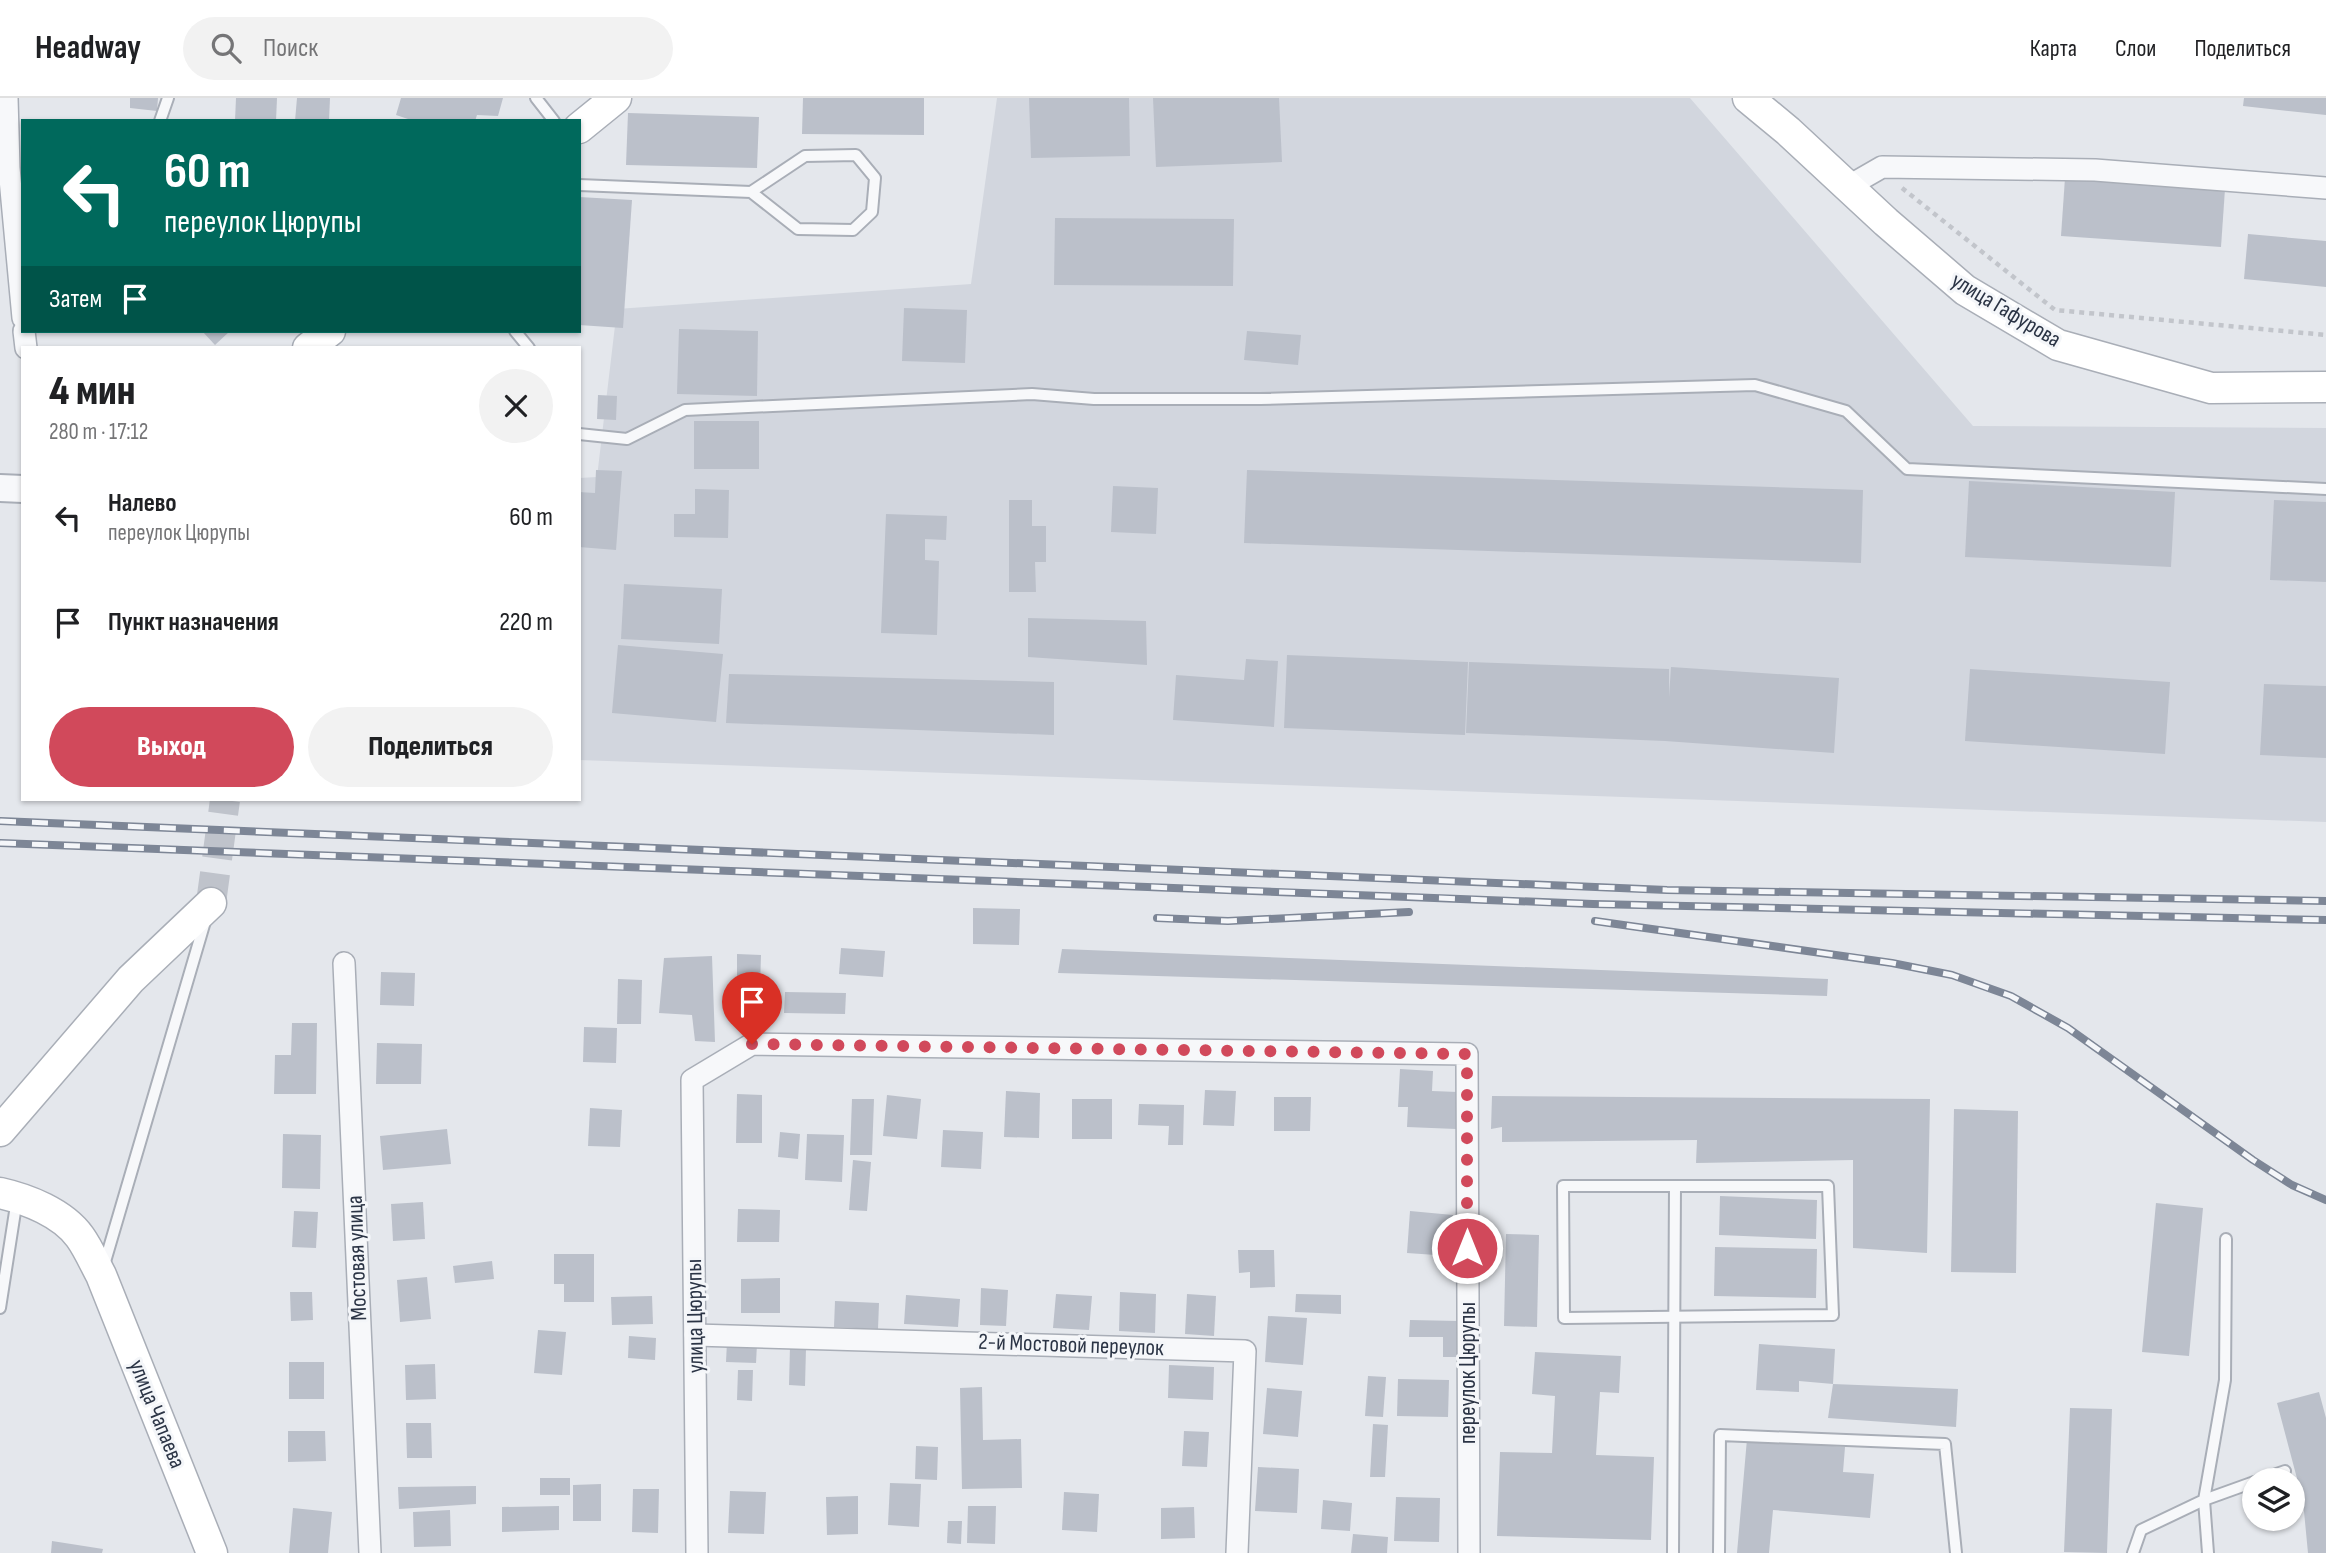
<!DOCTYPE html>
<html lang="ru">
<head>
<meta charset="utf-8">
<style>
  :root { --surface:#fff; --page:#f2f2f2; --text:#202124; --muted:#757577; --line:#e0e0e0; --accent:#d1495b }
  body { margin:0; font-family:"Sofia Sans Condensed",sans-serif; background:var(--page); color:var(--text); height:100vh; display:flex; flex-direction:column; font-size:26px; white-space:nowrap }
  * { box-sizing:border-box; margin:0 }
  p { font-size:23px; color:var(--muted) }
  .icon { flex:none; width:38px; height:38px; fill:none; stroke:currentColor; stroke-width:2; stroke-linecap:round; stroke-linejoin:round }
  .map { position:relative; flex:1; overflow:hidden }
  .panel { position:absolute; left:21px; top:248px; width:560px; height:455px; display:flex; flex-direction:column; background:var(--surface); border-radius:0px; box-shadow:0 2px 5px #0004 }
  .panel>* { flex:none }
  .guide { position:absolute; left:21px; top:21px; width:560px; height:214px; border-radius:0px; box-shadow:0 2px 5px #0004; background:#00695c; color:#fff; overflow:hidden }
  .buttons { position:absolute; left:2242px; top:1370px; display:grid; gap:14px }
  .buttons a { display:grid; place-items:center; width:63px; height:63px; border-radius:50%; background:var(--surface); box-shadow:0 2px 5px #0004; font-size:35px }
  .pin { position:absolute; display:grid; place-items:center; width:60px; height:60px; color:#fff; margin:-72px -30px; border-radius:50% 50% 50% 0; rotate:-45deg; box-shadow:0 0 7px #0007 }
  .pin .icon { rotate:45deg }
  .me { position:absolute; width:77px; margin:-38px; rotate:0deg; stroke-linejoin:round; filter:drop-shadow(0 0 5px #0008) }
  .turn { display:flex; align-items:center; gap:24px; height:147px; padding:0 28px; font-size:32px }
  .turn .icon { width:91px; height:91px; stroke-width:2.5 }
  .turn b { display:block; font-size:49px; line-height:60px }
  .then { display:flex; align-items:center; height:66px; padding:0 28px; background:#0003; gap:14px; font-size:26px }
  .round { display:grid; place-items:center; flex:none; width:74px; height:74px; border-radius:37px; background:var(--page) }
  .headline { display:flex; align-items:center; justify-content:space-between; height:119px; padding:0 28px }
  h1 { font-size:42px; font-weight:800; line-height:52px }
  .button { display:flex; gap:14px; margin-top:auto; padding:14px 28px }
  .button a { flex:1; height:80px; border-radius:42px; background:var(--accent); color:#fff; font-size:28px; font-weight:800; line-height:80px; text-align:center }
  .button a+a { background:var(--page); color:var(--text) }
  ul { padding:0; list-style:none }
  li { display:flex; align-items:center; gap:21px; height:105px; padding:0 28px }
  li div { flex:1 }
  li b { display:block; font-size:26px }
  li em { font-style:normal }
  header { display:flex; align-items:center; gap:42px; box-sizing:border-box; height:98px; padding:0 35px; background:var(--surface); border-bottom:2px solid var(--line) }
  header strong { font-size:33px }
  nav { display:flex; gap:38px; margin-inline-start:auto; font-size:24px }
  .search { width:490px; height:63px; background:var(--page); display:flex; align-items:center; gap:18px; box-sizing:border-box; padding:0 24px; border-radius:38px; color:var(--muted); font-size:26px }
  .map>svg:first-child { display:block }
  .built { fill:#d2d6de }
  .building { fill:#bbc0ca }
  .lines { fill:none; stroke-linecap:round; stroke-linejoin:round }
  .secondary-tunnel { stroke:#bfc3cb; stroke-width:30; stroke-dasharray:30 15; stroke-linecap:butt }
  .service-casing { stroke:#a9aeb7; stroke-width:14 }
  .minor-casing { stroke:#a9aeb7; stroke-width:24 }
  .tertiary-casing { stroke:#a9aeb7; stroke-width:30 }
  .secondary-casing { stroke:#a9aeb7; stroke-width:33 }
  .path { stroke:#c2c5cb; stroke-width:4.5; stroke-dasharray:5 5; stroke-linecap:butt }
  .service { stroke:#f7f8fa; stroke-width:10 }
  .minor { stroke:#f7f8fa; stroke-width:21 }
  .tertiary { stroke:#f7f8fa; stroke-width:26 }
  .secondary { stroke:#fff; stroke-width:30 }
  .rail-casing { stroke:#7d8696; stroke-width:8 }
  .rail { stroke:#f4f6f9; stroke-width:5; stroke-dasharray:16; stroke-linecap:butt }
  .route { stroke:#d1495b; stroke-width:12; stroke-dasharray:0 21.6 }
  .labels { text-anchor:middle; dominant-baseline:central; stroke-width:6; stroke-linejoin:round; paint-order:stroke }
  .street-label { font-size:23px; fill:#2b3445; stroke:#f4f6f9 }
</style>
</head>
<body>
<header>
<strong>Headway</strong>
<div class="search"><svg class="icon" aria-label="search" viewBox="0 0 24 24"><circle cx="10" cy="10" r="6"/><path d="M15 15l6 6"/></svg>Поиск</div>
<nav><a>Карта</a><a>Слои</a><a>Поделиться</a></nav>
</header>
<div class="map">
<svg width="2326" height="1455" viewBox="0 0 2326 1455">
  <rect width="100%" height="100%" fill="#e4e7ec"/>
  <!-- built -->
  <path class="built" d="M997,0H1690L1973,328L2326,330V724L579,662V380L597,379L617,211L971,186Z"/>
  <!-- building -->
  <g class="building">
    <path d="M130,0H158L157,13L130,10Z"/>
    <path d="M236,0H277L276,23H235Z"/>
    <path d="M297,0H330L329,23H295Z"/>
    <path d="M401,0H503L498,18L477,17L475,23H414L396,17Z"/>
    <path d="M803,0H924V37L802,36Z"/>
    <path d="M1029,0H1129L1130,58L1031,60Z"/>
    <path d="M1153,0H1279L1282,64L1156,69Z"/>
    <path d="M2244,0H2326V17L2243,8Z"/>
    <path d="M628,15L759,19L757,70L626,67Z"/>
    <path d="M2065,80L2225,91L2221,149L2061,138Z"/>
    <path d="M579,99L632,102L623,230L579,227Z"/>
    <path d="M1055,120L1234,121L1233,188L1054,187Z"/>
    <path d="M2248,136L2326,143V189L2244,181Z"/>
    <path d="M904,210L967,212L965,265L902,263Z"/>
    <path d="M679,231L758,233L757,298L677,296Z"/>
    <path d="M202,233H230L215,247Z"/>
    <path d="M1247,233L1301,237L1298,267L1244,262Z"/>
    <path d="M598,297L617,298L616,322L597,321Z"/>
    <rect x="694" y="323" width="65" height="48"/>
    <path d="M596,372L622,373L616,452L579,449V394L595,395Z"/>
    <path d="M1247,372L1863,392L1861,465L1244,445Z"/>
    <path d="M1969,383L2175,394L2171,469L1965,459Z"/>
    <path d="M1113,388L1158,390L1156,436L1111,434Z"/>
    <path d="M695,391L729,392L728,440L674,439V416H695Z"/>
    <path d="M1009,402H1032V428H1046V464H1035L1036,494H1009Z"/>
    <path d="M2274,402L2326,404V484L2270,482Z"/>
    <path d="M886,416L947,418L946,442L925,441V462L939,463L937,537L881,535Z"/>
    <path d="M624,486L722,491L719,546L621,541Z"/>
    <path d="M1028,520L1146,523L1147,567L1028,559Z"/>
    <path d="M618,547L723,556L716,624L612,615Z"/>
    <path d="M1287,557L1468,564L1465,637L1284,630Z"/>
    <path d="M1246,561L1278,563L1274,629L1173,622L1176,577L1244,582Z"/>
    <path d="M1469,564L1669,571V599L1671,569L1839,580L1834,655L1665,643L1466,635Z"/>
    <path d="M1970,571L2170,584L2165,656L1965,643Z"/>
    <path d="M729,576L1054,584V637L726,625Z"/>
    <path d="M2264,586L2326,588V660L2260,657Z"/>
    <path d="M973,810L1020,811L1019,847L973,846Z"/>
    <path d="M841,850L885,853L883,879L839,876Z"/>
    <path d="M1062,851L1828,881L1827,898L1058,875Z"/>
    <path d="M737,856L761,857L760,890H777V916L737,915Z"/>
    <path d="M712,858L715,944L695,943L692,917L659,915L664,860Z"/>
    <path d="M381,874L415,875L414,908L380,907Z"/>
    <path d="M618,881L642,882L641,926H617Z"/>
    <path d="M785,894L846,895L845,916L784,915Z"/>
    <path d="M292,925H317L316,996H274L275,957H291Z"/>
    <path d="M584,929L617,930L616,965L583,964Z"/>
    <path d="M377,945L422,946L421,986H376Z"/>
    <path d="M1400,971L1433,973L1432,993L1458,994L1456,1031L1407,1029L1408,1009H1398Z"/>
    <path d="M1205,992L1236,993L1234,1028L1203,1027Z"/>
    <path d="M1006,993L1040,995L1039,1040L1004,1039Z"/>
    <path d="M737,996L762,997V1045H736Z"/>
    <path d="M887,997L921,1001L917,1041L883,1038Z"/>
    <path d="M1492,998L1930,1001L1927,1155L1853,1150V1062L1696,1065L1697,1042L1502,1044V1029L1491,1031Z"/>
    <path d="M1274,999H1311L1310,1033H1274Z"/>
    <path d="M852,1001H874L872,1057H850Z"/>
    <rect x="1072" y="1001" width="40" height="40"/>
    <path d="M1139,1006L1184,1007L1183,1047H1168L1169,1028L1138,1027Z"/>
    <path d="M590,1010L622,1012L620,1049L588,1048Z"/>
    <path d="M1954,1011L2018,1013L2016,1175L1951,1174Z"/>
    <path d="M447,1031L451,1066L383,1072L380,1038Z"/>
    <path d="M943,1032L983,1034L981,1071L941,1069Z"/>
    <path d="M780,1034L800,1036L798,1061L778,1059Z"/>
    <path d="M283,1036L321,1037L320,1091L282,1090Z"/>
    <path d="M807,1036L844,1037L842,1084L805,1082Z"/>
    <path d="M853,1062L871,1064L867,1113L849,1112Z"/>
    <path d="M1720,1098L1817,1102L1816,1141L1719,1137Z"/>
    <path d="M423,1104L425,1141L393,1143L391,1106Z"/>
    <path d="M2156,1105L2203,1110L2189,1258L2142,1254Z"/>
    <path d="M738,1111L780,1112L779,1144H737Z"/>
    <path d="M294,1113L318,1114L316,1150L292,1149Z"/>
    <path d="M1410,1113L1453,1117L1450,1158L1407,1155Z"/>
    <path d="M1506,1136L1539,1137L1537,1229L1504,1228Z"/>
    <path d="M1715,1149L1817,1151L1816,1200L1714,1198Z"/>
    <path d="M1238,1152H1274L1275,1189L1250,1190V1174L1239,1175Z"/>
    <path d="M554,1156H594V1204H564V1186H554Z"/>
    <path d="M492,1163L494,1181L455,1185L453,1168Z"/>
    <path d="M427,1179L431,1221L400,1224L397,1182Z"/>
    <path d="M780,1180V1215H741V1181Z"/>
    <path d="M981,1190L1008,1192L1006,1228L980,1227Z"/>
    <path d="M290,1194H312L313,1222L291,1223Z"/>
    <path d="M1120,1194L1156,1196L1155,1235L1119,1233Z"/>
    <path d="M1056,1196L1092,1198L1089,1232L1053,1230Z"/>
    <path d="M1187,1196L1216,1198L1214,1238L1185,1236Z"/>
    <path d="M1296,1196L1341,1197V1216L1295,1214Z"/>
    <path d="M906,1197L960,1201L958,1229L904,1226Z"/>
    <path d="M652,1198L653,1226L612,1227L611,1199Z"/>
    <path d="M835,1203L879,1205L878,1231L834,1229Z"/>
    <path d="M1268,1218L1307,1220L1303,1267L1265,1264Z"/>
    <path d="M1410,1222L1459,1223L1458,1259H1443V1239H1409Z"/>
    <path d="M538,1232L566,1234L562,1277L534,1275Z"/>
    <path d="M629,1238L656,1240L655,1262L628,1260Z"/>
    <path d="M727,1244L757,1246L756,1265L726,1264Z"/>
    <path d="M1759,1246L1835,1251L1833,1286L1799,1283V1294L1756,1292Z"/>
    <path d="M790,1249L806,1250L805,1288L789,1287Z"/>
    <path d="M1535,1254L1621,1258L1619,1295L1600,1294L1596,1357L1654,1359L1651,1442L1497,1438L1500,1354L1552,1355L1555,1298L1532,1296Z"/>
    <rect x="289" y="1264" width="35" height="37"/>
    <path d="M435,1266L436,1301L406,1302L405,1267Z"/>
    <path d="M1169,1267L1214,1269L1213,1302L1168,1300Z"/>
    <path d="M738,1272H753L752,1303L737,1302Z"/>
    <path d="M1368,1278L1386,1279L1383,1319L1365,1318Z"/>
    <path d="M1398,1281L1449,1282L1448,1319L1397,1318Z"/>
    <path d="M1833,1286L1958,1291L1956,1329L1828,1320Z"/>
    <path d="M982,1289L983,1342L1021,1341L1022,1390L962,1391L960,1290Z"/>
    <path d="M1267,1290L1302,1293L1298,1339L1263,1336Z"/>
    <path d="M2319,1294L2326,1320V1455H2308L2303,1403L2277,1305Z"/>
    <path d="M2070,1310L2112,1311L2107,1455L2064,1454Z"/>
    <path d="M406,1325H431L432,1360H407Z"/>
    <path d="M1373,1326L1388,1327L1385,1379H1370Z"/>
    <path d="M288,1333H325L326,1363L288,1364Z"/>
    <path d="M1184,1333L1209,1334L1207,1369L1182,1368Z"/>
    <path d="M1747,1341L1845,1349L1843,1374L1874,1376L1870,1420L1773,1412L1769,1455H1737Z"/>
    <path d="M916,1348L938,1349L937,1382L915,1381Z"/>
    <path d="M1258,1369L1299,1371L1297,1415L1255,1413Z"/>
    <rect x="540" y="1380" width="30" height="17"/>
    <path d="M890,1385L921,1386L919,1429L888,1427Z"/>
    <path d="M601,1386V1423H573V1387Z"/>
    <path d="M476,1388V1406L399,1411L398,1389Z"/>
    <path d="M633,1391H659L658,1435L632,1434Z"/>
    <path d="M730,1393L766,1394L764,1436L728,1435Z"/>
    <path d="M1064,1394L1099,1396L1097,1434L1062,1432Z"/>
    <path d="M858,1398V1436L827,1437L826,1399Z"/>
    <path d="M1396,1399L1440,1400L1439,1444L1394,1443Z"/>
    <path d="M1323,1402L1352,1405L1350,1433L1321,1431Z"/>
    <path d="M559,1408V1432L502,1434V1409Z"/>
    <path d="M968,1408H996L995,1446L967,1445Z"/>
    <path d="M1194,1409L1195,1440L1161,1441V1410Z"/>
    <path d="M293,1410L332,1414L328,1455H289Z"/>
    <path d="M450,1412L451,1448L414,1449L413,1414Z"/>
    <path d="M948,1423H962L961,1446L947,1445Z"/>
    <path d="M1353,1436L1388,1439L1387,1455H1351Z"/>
    <path d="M52,1443L103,1451L102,1455H51Z"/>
  </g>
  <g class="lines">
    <!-- secondary-tunnel -->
    <path class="secondary-tunnel" d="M211,805L225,702"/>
    <defs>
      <g id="service">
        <path d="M536,0L554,23"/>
        <path d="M160,23L168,0"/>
        <path d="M579,87L751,94L798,131L853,132L872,114L875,80L856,57L805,58L751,94"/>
        <path d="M515,233L529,250"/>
        <path d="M579,336L627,341L685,312L1032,296L1094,301H1260L1755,287L1846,313L1907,371L2326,391"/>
        <path d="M1563,1088H1828L1833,1217L1564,1220Z"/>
        <path d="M104,1167L206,820"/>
        <path d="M0,1210L17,1101"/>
        <path d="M2259,1382L2285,1373"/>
        <path d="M1673,1455L1675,1088"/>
        <path d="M1719,1455L1720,1337L1945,1346L1956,1455"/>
        <path d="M2133,1455L2141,1432L2204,1402L2225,1282L2226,1141"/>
        <path d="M2208,1455L2204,1402L2254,1384"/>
      </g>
      <g id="minor">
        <path d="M7,0L9,70L23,220"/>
        <path d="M1849,88L1882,69L2095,72L2326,90"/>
        <path d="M24,233L26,250"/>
        <path d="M344,865L370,1455"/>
        <path d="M695,1237L1245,1253L1237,1455"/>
        <path d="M697,1455L692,982L752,946L1467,956L1469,1455"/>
      </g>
      <path id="tertiary" d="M0,390L23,391"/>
      <g id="secondary">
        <path d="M1748,0L1788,33L1886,124L1965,192L2058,247L2211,290L2326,289"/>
        <path d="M579,30L616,0"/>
        <path d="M308,250L330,233"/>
        <path d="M0,1033L131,881L211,805"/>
        <path d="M0,1095C27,1101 63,1115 80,1139C88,1150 94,1164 101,1177L212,1455"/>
      </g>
    </defs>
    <!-- service casing -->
    <use href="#service" class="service-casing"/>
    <!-- minor casing -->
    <use href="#minor" class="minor-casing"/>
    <!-- tertiary casing -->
    <use href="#tertiary" class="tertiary-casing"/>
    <!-- secondary casing -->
    <use href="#secondary" class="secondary-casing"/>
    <!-- path -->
    <path class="path" d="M1902,90L2055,212L2326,237"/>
    <!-- service -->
    <use href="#service" class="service"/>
    <!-- minor -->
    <use href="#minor" class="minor"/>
    <!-- tertiary -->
    <use href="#tertiary" class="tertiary"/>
    <!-- secondary -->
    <use href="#secondary" class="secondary"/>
    <defs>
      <g id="rail">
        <path d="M0,723L1667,792L2326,803"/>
        <path d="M0,745L1593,806L2326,822"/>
        <path d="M1157,820L1228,823L1409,814"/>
        <path d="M1595,823L1892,865L1952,877L2011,898L2068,930L2253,1062L2292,1087L2326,1102"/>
      </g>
    </defs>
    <!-- rail casing -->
    <use href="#rail" class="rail-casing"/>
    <!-- rail -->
    <use href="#rail" class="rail"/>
  </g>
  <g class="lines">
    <!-- route -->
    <path class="route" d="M752,946L1467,956V1150"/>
  </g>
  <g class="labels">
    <!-- street labels -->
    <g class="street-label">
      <text transform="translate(2006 212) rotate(31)">улица Гафурова</text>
      <text transform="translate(357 1160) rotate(-92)">Мостовая улица</text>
      <text transform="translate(695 1218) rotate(-91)">улица Цюрупы</text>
      <text transform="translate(1071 1247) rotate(2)">2-й Мостовой переулок</text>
      <text transform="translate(1468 1275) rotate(-90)">переулок Цюрупы</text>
      <text transform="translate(157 1316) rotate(68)">улица Чапаева</text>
    </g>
  </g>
</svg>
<div class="buttons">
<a><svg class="icon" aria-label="layers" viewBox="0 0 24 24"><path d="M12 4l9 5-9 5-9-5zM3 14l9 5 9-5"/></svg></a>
</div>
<div class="pin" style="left:752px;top:946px;background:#d93025"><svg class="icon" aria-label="arrive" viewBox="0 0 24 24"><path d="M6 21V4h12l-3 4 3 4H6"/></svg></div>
<svg class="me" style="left:1467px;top:1150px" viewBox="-20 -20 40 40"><circle r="17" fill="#d1495b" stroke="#fff" stroke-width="3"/><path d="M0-11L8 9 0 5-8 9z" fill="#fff"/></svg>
<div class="guide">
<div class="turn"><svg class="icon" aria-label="left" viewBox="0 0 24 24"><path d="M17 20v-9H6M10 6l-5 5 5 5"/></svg><div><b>60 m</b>переулок Цюрупы</div></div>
<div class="then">Затем<svg class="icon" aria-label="arrive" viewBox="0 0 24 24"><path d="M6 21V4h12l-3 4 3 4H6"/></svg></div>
</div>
<section class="panel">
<div class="headline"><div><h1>4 мин</h1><p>280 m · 17:12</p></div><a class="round"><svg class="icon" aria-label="close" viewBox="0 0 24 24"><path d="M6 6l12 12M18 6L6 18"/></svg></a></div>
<ul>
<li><svg class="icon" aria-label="left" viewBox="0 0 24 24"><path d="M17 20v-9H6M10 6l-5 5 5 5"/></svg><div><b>Налево</b><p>переулок Цюрупы</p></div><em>60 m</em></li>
<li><svg class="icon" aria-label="arrive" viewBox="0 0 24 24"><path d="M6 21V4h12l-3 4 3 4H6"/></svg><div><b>Пункт назначения</b></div><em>220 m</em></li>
</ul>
<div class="button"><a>Выход</a><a>Поделиться</a></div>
</section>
</div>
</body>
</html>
